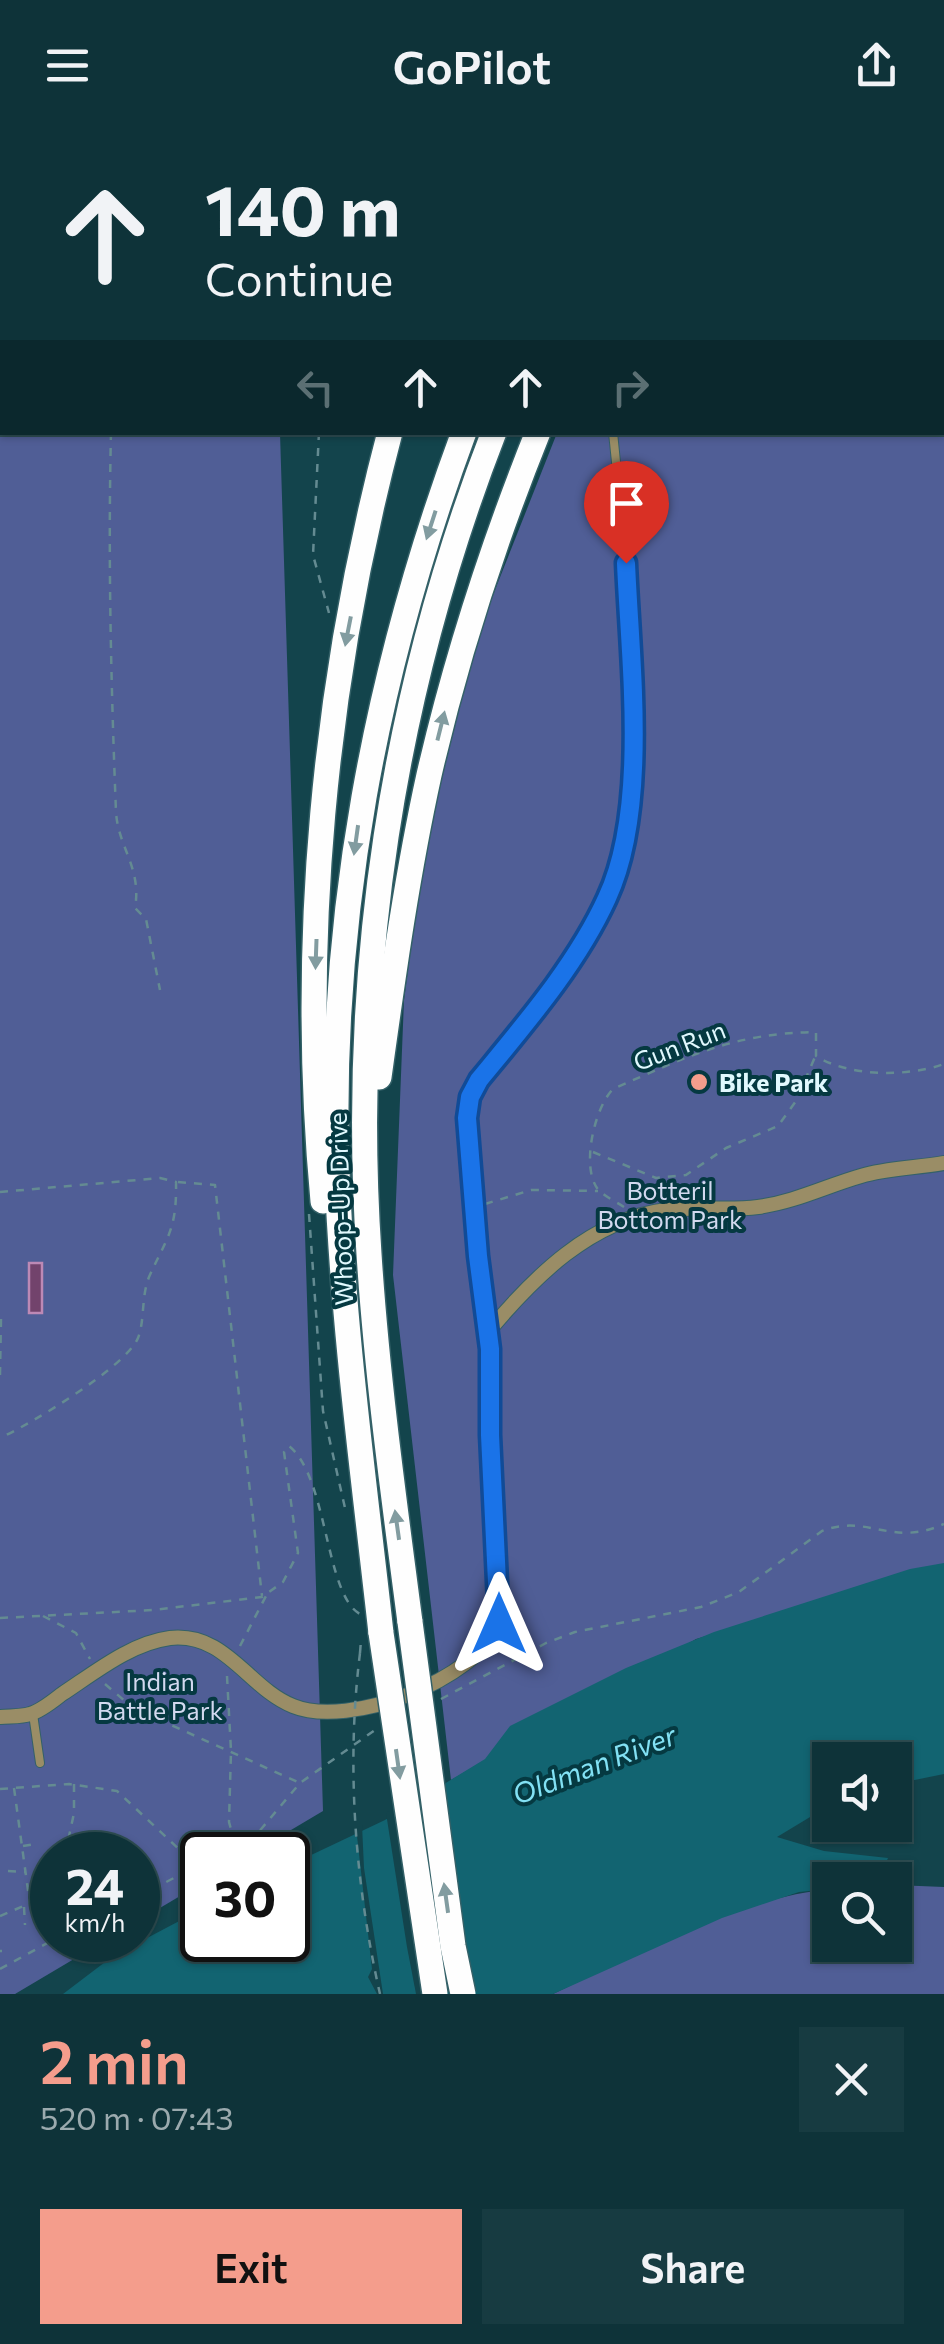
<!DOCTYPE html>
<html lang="en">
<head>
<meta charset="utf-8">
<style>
  :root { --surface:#0e3339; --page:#173b41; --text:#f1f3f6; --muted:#9baaae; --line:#2e4e53; --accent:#f49d8c }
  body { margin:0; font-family:Commissioner,sans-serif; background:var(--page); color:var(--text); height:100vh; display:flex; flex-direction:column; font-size:38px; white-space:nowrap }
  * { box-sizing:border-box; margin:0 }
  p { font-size:32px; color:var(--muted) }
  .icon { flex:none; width:55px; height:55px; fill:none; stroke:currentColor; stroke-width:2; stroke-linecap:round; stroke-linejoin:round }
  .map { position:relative; height:1864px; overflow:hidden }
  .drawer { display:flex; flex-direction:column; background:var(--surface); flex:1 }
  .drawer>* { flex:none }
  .banner { position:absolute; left:0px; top:0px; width:945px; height:305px; box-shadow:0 2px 8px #0004,0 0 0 2px var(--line); background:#0e3339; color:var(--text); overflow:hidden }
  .tools { position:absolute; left:812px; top:1612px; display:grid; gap:20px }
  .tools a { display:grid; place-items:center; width:100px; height:100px; border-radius:0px; background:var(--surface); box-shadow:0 2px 8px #0004,0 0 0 2px var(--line); font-size:50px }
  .speed { position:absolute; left:30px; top:1702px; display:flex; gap:20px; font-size:50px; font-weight:700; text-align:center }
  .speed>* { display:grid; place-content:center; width:130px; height:130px; border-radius:50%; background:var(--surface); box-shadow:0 2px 8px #0004,0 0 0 2px var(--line); line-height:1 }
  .speed small { font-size:25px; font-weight:400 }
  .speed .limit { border:5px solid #111; border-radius:15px; background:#fff; color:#111 }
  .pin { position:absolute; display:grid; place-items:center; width:85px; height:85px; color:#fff; margin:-102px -42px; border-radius:50% 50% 50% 0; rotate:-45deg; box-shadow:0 0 10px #0007 }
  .pin .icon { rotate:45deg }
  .me { position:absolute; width:110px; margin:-55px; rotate:0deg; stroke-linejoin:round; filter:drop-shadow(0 0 8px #0008) }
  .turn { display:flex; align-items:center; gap:35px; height:210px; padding:0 40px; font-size:45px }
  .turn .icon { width:130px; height:130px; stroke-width:2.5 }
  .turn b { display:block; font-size:70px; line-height:85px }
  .lanes { display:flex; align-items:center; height:95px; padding:0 40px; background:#0003; justify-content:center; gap:50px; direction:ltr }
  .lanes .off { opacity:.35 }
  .round { display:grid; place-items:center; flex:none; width:105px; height:105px; border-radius:0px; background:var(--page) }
  .headline { display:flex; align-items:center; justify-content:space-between; height:170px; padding:0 40px }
  h1 { font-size:60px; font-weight:600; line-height:75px; color:var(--accent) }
  .button { display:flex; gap:20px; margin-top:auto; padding:20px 40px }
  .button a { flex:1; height:115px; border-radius:0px; background:var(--accent); color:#111; font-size:40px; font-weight:600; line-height:115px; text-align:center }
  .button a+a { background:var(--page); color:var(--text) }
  header { display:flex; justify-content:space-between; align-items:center; height:130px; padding:0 40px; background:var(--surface); font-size:45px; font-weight:600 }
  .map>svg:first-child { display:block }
  .green { fill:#505e96 }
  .water { fill:#126471 }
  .pier { fill:#13444c }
  .building { fill:#72436c; stroke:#bd89b5; stroke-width:2.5 }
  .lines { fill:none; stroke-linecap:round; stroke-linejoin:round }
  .lane-casing { stroke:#346168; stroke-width:10 }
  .street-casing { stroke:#346168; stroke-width:16 }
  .highway-casing { stroke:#346168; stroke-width:28 }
  .path { stroke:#648b92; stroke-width:2.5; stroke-dasharray:8 8; stroke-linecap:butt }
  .lane { stroke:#9a8d66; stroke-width:8 }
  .street { stroke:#9a8d66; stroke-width:14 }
  .highway { stroke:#fefefe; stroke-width:25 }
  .highway-bridge-casing { stroke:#346168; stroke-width:28; stroke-linecap:butt }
  .path-bridge { stroke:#648b92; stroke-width:2.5; stroke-dasharray:8 8; stroke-linecap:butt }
  .highway-bridge { stroke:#fefefe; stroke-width:25 }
  .oneway { fill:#829ca0 }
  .route-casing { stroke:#114b97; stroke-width:25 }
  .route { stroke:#1a73e8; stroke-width:18 }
  .poi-dot { fill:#f49d8c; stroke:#053941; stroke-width:4 }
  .labels { text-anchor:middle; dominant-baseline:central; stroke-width:8; stroke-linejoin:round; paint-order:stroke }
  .street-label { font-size:25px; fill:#e1f9fe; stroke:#053941 }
  .poi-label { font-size:25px; font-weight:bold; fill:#e1f9fe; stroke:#053941; text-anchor:start }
  .park-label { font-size:25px; fill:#d2d9ef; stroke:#053941 }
  .water-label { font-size:28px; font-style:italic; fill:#82e1f4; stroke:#053941 }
</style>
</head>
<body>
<header><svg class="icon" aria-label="menu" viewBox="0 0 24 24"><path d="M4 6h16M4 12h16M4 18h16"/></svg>GoPilot<svg class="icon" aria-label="share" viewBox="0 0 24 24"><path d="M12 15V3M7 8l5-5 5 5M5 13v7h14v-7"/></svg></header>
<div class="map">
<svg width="944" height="1864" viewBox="0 0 944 1864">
  <rect width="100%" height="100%" fill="#13444c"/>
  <!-- green -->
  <g class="green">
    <path d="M774,0H944V1436L696,1509L451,1650L393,1145L404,870L440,599L557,303L942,302V2H771Z"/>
    <path d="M0,226L2,302L280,303L323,1681L249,1725H202V1753L138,1791V1725H52V1810H106L15,1864H0Z"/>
    <path d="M895,1755L944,1757V1864H553C640,1823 733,1769 830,1759V1815H895Z"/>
  </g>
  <!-- water -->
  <path class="water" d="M944,1433V1644L895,1654V1630H830V1675L777,1707L824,1721L888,1728L879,1750H830V1759L799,1762L722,1788L553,1864H63L113,1826L202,1779V1810H288V1736L385,1690L485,1629L510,1596L626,1538L714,1502L910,1439Z"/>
  <!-- pier -->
  <g class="pier">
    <path d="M414,1666L447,1864H416L407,1817L386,1683Z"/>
    <path d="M362,1695L364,1738L383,1864H377L368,1847L372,1839L357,1706L356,1698Z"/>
  </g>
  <!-- building -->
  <rect class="building" x="29" y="1133" width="13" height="50"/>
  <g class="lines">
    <defs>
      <g id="lane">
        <path d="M487,1203C479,1129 461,1041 470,967C482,944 499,926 515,906C547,863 580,820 605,773C658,674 624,417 613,302"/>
        <path d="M33,1584L40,1633"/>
      </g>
      <path id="street" d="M0,1587C10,1586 21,1587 30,1584C41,1581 53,1571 62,1564C94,1543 131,1513 170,1508C226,1502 248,1558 293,1576C349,1599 476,1550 499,1494L487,1203C534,1147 590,1090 666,1080C696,1076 728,1081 758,1077C795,1072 826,1056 861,1046C887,1038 917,1038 944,1033"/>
      <g id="highway">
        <path d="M482,2V0"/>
        <path d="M583,2L584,0"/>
        <path d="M614,2L615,0"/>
        <path d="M742,2L746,0"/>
        <path d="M379,947C393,847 407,745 429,645C456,528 493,414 538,302"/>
        <path d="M323,1071C299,814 324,552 390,302"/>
        <path d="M410,1492C394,1370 377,1247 369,1124C350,844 392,564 494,302"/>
        <path d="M381,1503C364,1350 343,1197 337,1043C328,790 376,539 464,302"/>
      </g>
    </defs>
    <!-- lane casing -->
    <use href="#lane" class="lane-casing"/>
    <!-- street casing -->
    <use href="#street" class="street-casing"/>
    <!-- highway casing -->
    <use href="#highway" class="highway-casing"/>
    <!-- path -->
    <g class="path">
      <path d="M124,0V2"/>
      <path d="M322,0V2"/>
      <path d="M111,302C108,429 111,555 116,682C118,717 142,738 135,778L146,789L160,860"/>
      <path d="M319,302L313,425L329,483"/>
      <path d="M593,1022L656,1048L686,1045L726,1018L778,996L796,971L815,927"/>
      <path d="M178,1052L215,1055L262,1466"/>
      <path d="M0,1062L160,1048L176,1052C177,1100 167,1107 149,1147C141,1167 145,1190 138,1208C126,1237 29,1295 0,1308"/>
      <path d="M485,1074L531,1060L598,1061"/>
      <path d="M624,1077C615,1071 603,1066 597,1058C581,1035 595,977 613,959C686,927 734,903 816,902V926C849,947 908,947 944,934"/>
      <path d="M309,1084L323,1281L345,1378"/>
      <path d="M0,1245L1,1188"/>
      <path d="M43,1486L76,1503L90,1529"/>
      <path d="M0,1488L153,1480L262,1467L283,1452L298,1423L284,1322L289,1316C328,1347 325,1465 360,1484"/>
      <path d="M240,1516L267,1464"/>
      <path d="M360,1523L361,1510"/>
      <path d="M227,1546L231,1621L229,1692L237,1721L246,1717L300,1653L375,1600"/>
      <path d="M105,1554L133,1578L300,1653"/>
      <path d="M441,1569L546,1513L575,1502L701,1477L739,1462L822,1401C868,1383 891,1418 944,1394"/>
      <path d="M14,1658L30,1775"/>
      <path d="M0,1659L69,1654L117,1661L197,1736"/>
      <path d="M23,1716L35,1714"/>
      <path d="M65,1725L74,1683V1654"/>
      <path d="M222,1725L235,1720"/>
      <path d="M8,1741L25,1742"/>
      <path d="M138,1767L202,1733"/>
      <path d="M24,1777L25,1795"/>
      <path d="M0,1786L26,1775L52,1771"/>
      <path d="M0,1821H2"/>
      <path d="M0,1839L53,1810"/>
    </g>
    <!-- lane -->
    <use href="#lane" class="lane"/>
    <!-- street -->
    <use href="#street" class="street"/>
    <!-- highway -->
    <use href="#highway" class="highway"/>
    <defs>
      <g id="highway-bridge">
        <path d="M410,1492L453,1816L463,1864"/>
        <path d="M381,1503L435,1864"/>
      </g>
    </defs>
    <!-- highway-bridge casing -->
    <use href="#highway-bridge" class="highway-bridge-casing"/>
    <!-- path-bridge -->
    <path class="path-bridge" d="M360,1523C346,1635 355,1754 380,1864"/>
    <!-- highway-bridge -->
    <use href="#highway-bridge" class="highway-bridge"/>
  </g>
  <!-- one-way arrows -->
  <defs><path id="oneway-solid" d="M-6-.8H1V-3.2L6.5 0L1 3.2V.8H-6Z" transform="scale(2.5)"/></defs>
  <g class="oneway">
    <use href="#oneway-solid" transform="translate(431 395) rotate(108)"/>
    <use href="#oneway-solid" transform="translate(348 501) rotate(101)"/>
    <use href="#oneway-solid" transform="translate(441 596) rotate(-76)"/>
    <use href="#oneway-solid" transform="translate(356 710) rotate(98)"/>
    <use href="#oneway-solid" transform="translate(316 824) rotate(92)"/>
    <use href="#oneway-solid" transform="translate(397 1395) rotate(-98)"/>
    <use href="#oneway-solid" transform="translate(398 1634) rotate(82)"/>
    <use href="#oneway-solid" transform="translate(446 1768) rotate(-98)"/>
  </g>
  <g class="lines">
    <defs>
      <path id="route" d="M499,1494L490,1305V1219L478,1126L467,988L470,967L479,950C525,894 577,834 607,768C649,678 630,531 626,433"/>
    </defs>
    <!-- route casing -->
    <use href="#route" class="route-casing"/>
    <!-- route -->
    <use href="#route" class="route"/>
  </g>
  <!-- markers -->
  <circle class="poi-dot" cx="699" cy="952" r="10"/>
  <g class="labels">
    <!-- street labels -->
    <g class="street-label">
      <text transform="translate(679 915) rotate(-21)">Gun Run</text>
      <text transform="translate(340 1079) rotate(-92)">Whoop-Up Drive</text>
    </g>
    <!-- poi labels -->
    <g class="poi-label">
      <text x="719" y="952">Bike Park</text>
    </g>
    <!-- park labels -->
    <g class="park-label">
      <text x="670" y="1060">Botteril<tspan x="670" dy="29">Bottom Park</tspan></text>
      <text x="160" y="1551">Indian<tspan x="160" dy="29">Battle Park</tspan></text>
    </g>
    <!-- water labels -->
    <g class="water-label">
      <text transform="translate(594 1634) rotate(-21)">Oldman River</text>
    </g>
  </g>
</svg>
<div class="tools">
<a><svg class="icon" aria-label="sound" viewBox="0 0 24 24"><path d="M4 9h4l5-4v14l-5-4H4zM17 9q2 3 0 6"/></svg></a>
<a><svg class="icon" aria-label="search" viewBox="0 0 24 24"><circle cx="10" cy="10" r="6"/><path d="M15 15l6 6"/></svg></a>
</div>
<div class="speed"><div>24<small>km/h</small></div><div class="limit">30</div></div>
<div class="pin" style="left:626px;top:433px;background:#d93025"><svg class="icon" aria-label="arrive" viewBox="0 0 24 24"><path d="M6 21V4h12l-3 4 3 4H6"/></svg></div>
<svg class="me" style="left:499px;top:1494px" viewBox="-20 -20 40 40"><path d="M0-17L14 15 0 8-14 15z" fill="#1a73e8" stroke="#fff" stroke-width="4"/></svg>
<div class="banner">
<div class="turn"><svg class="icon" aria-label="ahead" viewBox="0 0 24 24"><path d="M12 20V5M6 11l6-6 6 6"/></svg><div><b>140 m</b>Continue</div></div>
<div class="lanes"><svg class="icon off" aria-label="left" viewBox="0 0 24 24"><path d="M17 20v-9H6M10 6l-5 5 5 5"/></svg><svg class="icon" aria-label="ahead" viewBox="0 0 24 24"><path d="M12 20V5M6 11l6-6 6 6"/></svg><svg class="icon" aria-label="ahead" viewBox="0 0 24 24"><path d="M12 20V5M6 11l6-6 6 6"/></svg><svg class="icon off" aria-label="right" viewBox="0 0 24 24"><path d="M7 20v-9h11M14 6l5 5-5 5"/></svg></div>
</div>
</div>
<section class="drawer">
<div class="headline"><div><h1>2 min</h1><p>520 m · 07:43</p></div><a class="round"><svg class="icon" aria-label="close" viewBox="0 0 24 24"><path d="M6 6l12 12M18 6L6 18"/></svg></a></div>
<div class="button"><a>Exit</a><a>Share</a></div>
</section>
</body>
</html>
